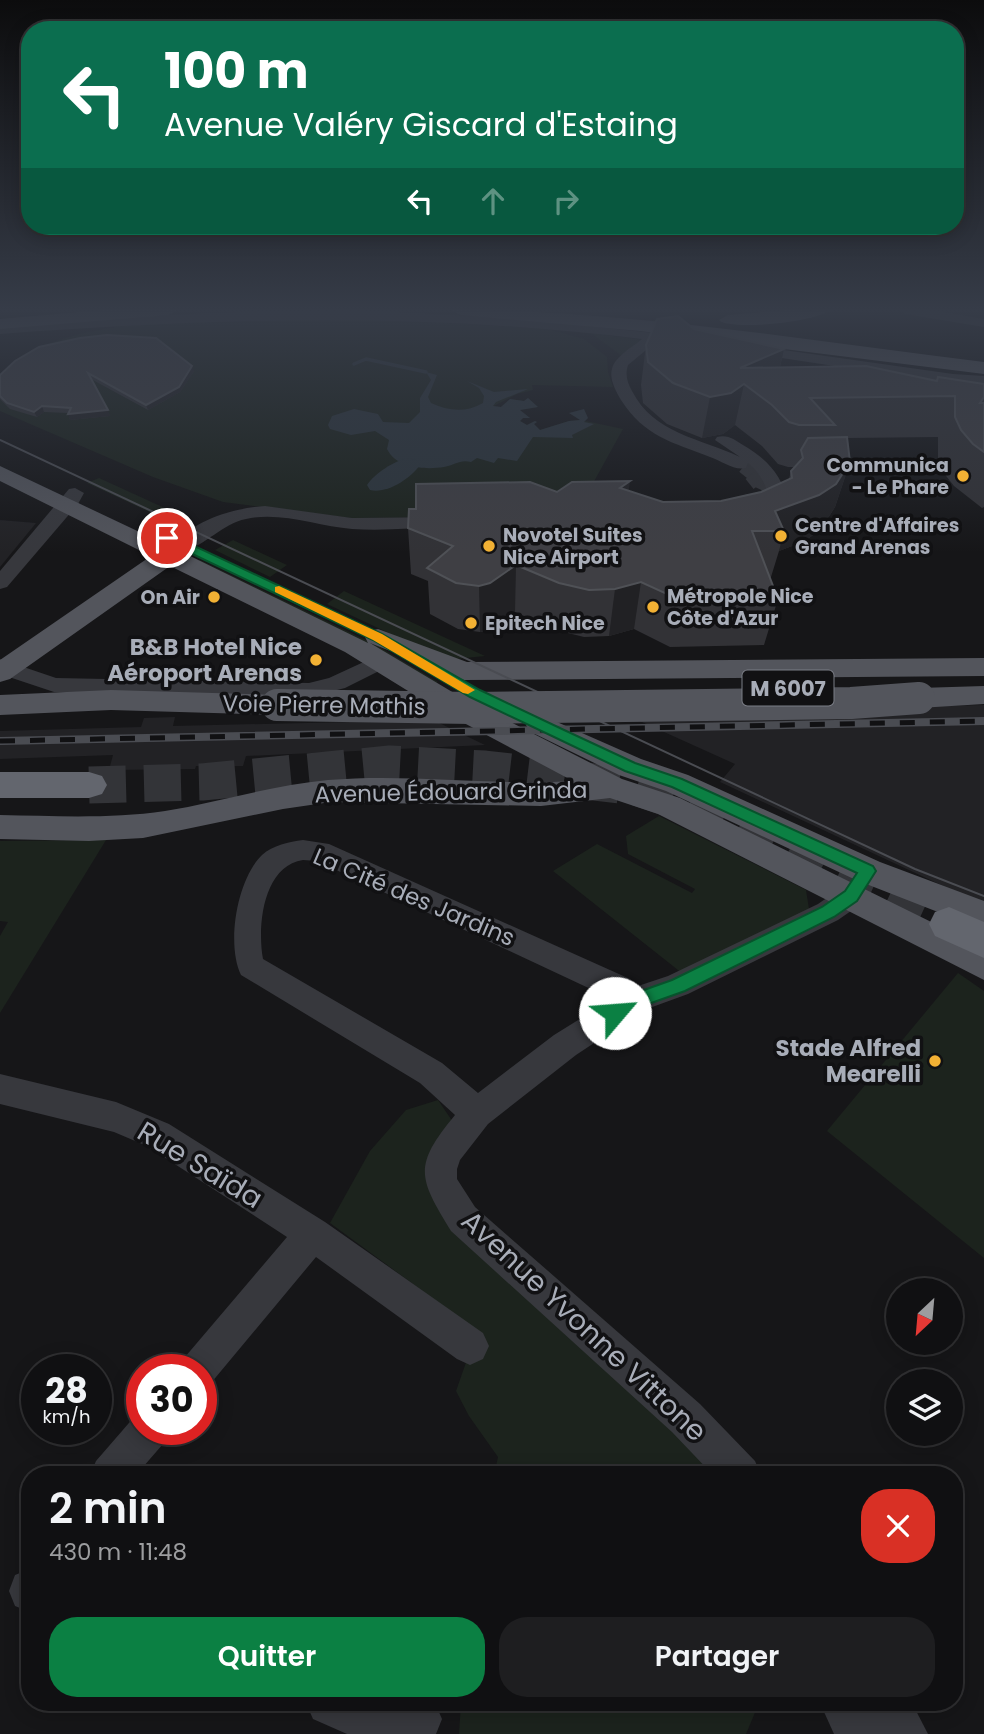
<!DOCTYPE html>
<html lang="fr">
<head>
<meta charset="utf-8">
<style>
  :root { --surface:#101012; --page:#1e1e20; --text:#f1f3f6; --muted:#9c9d9f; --line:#303032; --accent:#0b8043 }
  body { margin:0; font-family:Poppins,sans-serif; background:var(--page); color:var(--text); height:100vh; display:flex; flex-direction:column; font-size:26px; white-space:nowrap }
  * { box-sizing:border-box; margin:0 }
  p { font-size:23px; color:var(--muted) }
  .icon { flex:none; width:38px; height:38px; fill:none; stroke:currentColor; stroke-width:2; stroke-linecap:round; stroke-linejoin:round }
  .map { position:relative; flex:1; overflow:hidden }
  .panel { position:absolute; left:21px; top:1466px; width:942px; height:245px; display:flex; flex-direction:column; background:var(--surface); border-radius:28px; box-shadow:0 4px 18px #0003,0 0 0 2px var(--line) }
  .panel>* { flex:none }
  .top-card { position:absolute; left:21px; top:21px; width:943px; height:214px; border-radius:28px; box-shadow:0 4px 18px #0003,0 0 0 2px var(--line); background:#0b6e4f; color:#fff; overflow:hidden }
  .needle { width:46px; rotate:206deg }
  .fabs { position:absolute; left:886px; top:1278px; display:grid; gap:14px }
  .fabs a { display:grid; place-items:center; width:77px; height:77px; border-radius:50%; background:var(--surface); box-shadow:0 4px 18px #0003,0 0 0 2px var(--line); font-size:35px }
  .speed { position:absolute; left:21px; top:1354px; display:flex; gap:14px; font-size:35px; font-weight:700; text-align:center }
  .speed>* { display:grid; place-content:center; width:91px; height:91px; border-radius:50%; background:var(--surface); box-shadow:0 4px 18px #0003,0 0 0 2px var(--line); line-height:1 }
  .speed small { font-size:18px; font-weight:400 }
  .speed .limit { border:10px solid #d22; background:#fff; color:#111 }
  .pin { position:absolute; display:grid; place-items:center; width:60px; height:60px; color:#fff; margin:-30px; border:4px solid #fff; border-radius:50%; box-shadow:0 2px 7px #0007 }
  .me { position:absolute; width:77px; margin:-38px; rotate:63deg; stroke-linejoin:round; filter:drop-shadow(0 0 5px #0008) }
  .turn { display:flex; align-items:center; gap:24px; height:147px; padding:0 28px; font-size:32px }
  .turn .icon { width:91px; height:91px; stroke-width:2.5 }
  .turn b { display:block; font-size:49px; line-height:60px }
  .lanes { display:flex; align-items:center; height:66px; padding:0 28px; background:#0003; justify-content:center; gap:35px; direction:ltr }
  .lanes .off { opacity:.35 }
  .round { display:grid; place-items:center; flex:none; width:74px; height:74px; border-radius:28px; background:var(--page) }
  .head { display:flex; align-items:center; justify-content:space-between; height:119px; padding:0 28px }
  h1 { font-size:42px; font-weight:600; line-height:52px }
  .primary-button { display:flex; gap:14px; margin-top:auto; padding:14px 28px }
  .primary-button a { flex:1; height:80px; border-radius:28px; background:var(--accent); color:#fff; font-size:28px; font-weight:600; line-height:80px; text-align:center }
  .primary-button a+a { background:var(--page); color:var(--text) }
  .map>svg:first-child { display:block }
  .built { fill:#222225 }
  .green { fill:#1c231d }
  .water { fill:#2c353c }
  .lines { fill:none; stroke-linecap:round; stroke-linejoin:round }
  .stream { stroke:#2c353c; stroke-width:3.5 }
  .river { fill:#2c353c; fill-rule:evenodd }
  .minor-tunnel-far1 { stroke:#333438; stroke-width:15; stroke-dasharray:15 8; stroke-linecap:butt }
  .minor-tunnel { stroke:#333438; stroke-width:19; stroke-dasharray:19 10; stroke-linecap:butt }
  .highway-tunnel { stroke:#333438; stroke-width:37; stroke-dasharray:37 18; stroke-linecap:butt }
  .minor { fill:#37383d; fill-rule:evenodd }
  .major { fill:#53555c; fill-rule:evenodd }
  .highway { fill:#63666e; fill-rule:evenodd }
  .tram { stroke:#4a4c52; stroke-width:2 }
  .rail-casing { stroke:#4a4c52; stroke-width:8 }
  .rail { stroke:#111113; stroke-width:5; stroke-dasharray:15; stroke-linecap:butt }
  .major-bridge { stroke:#53555c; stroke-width:32 }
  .wall { fill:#323236 }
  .shaded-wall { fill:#212124 }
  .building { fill:#3f3f44; stroke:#4f5156; stroke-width:2 }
  .route { fill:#0b8043; stroke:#07532c; stroke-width:2 }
  .slow { fill:#f59e0b }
  .poi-dot { fill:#f2b134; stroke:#111113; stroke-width:2.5 }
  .labels { text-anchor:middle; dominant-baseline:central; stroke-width:7; stroke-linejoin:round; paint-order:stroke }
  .far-poi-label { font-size:19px; font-weight:bold; fill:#a8adb8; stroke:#111113; text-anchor:start }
  .shield { fill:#111113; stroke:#7b7e86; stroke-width:2 }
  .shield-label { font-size:21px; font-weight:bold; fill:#a8adb8 }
  .poi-label { font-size:23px; font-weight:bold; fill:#a8adb8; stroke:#111113; text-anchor:end }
  .street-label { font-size:23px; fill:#a8adb8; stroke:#111113 }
  .near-street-label { font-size:28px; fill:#a8adb8; stroke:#111113 }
</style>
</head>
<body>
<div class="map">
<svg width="984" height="1734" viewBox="0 0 984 1734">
  <rect width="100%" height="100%" fill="#161618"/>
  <!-- built -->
  <g class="built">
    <path d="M0,520L36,523L0,567Z"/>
    <path d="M984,705V905L720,782L735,764L622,713Z"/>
    <path d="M175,717L173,726L433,720L485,745L246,756L243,766H196L195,769L109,770L113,755L0,759V731L141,727L144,718Z"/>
  </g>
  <!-- green -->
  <g class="green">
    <path d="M291,318L396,320L548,329L584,339L607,357L608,372L613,387L532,385L533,390L517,394L494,406L501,407L510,399L524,401L528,398L538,407L520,410L530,418H523L520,421L527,425L535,421L537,422L534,424L540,430L569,421L581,420L623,429L581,505L493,517L351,518L223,502L153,477L0,411V375C55,313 212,322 291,318Z"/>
    <path d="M591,333L643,340L622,356Z"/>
    <path d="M99,478L193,521L182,527L87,483Z"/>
    <path d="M233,540L287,565L270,577L215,550Z"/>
    <path d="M200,560L376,645L438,682L435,684L195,563Z"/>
    <path d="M344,591L485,656L446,660L327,604Z"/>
    <path d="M659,816L806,890L809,909L683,974L553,871L597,844L692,893L695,889L628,854L626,836Z"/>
    <path d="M106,840L0,1013V936L8,922L0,921V841Z"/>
    <path d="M958,973L984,991V1258L827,1131Z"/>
    <path d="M438,1100L457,1128L433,1167L459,1223L728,1475H494L498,1457L469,1416L456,1391L477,1331L330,1223L370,1151L406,1110Z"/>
    <path d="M461,1703H759L746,1734H459Z"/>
  </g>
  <!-- water -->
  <path class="water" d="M426,372L437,375L428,397L431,403C448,411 466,413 483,403L484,396L479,388L467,381L494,392L528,389L496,402L493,406L501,407L510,399L524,401L528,398L538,407L520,410L530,418H523L520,421L527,425L535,421L537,422L534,424L540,430L569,421L580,420L569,413L584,409L588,418L584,422L594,424L572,435L573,438L533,437L517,461L498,458L494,463L477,458L471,462C460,459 455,465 444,467C425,470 396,468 387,449L389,440L375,431L351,435L330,429L328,425L332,416L354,409L378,414L383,422L409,423L420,412V398L431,380Z"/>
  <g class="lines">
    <!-- stream -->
    <path class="stream" d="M354,364L366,359L426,372"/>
    <!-- river -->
    <path class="river" d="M408,458L416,460L420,465C410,479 387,494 370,490L367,485C375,473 394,461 408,458Z"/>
    <!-- minor-tunnel-far1 -->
    <path class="minor-tunnel-far1" d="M744,466L755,475"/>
    <!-- minor-tunnel -->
    <path class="minor-tunnel" d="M753,473L761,483L754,498"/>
    <!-- highway-tunnel -->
    <path class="highway-tunnel" d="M89,785L202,782L390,764L485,769L636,787L701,809L949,924"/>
    <!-- minor -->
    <g class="minor">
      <path d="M358,310L522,319L691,337V343L657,341L628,365C625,375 627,382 632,391C654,434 700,438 740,457L715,440L717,437C728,434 735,440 743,445C767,459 782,475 788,502L773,520H761L758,516L770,501C766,485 761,474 748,463L746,468C734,471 722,461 710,457C672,442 645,437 621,400C616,391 609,379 612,369C615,356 633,347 642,339C424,312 219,318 0,334V326C119,317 238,310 358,310Z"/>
      <path d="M837,310L818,315L811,311L812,310Z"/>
      <path d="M899,310H932L984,319V327L905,314Z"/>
      <path d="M748,345L953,374L984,376V386L953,384L743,352L741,349Z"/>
      <path d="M75,488L84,493L78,504L7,587L0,589V571L69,489Z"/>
      <path d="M265,506L352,518L444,517L453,522L444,527C414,528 383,531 352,529C318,526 280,511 246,519C222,524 206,545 184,551L175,545C194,519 235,508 265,506Z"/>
      <path d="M381,654L389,656L392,661L389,666L345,688L309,697L54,692L0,674V659L56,678L309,683L329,678Z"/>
      <path d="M303,840L329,844L630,979L638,986L668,976L818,904L841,888L851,885L861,888L864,896L861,904L838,920L688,994L644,1010L576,1055L488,1124L460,1160L457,1169V1179L475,1207L700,1404L755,1461L761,1475H713L672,1432L451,1231C418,1177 413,1166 455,1115L420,1083L241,975C226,944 237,879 262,855C273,845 289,842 303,840ZM303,860L317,861L612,999L554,1035L478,1093L442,1063L263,959C257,926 263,866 303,860Z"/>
      <path d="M0,1074L116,1102L169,1124L325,1222L483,1333L489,1346L483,1359L470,1365L457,1359L316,1257L211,1383L201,1388V1370H179L185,1357L287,1237L147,1146L114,1132L0,1104Z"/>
      <path d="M142,1413V1430H169L163,1444L136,1475H90L96,1461L135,1416Z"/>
      <path d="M30,1569V1612L15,1606L9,1591L15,1575Z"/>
      <path d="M306,1703H435L442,1719L436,1734H347L313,1719Z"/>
      <path d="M820,1703H912L928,1734H834Z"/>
    </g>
    <!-- major -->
    <g class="major">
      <path d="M102,310H177L169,315L0,329V319Z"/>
      <path d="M452,310C630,310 808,341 984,362V374L640,331L460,315Z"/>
      <path d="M789,310L827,311C816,322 729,331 719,320L728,315Z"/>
      <path d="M0,466L167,545L184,538L192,540L196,545L186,554L368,643L365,637L369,631L378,629L467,662L984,658V676L464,680L370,643L454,693L622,779L680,798L984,948V980L658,814L610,798L541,806L331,802L283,809L143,838L89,841L0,839V815C55,816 111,819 165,811C220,802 273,785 328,780C409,773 492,786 573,781L434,707L345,652L170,566L10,679L0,682V660L151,556L0,481Z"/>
      <path d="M984,686V704L919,708L909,705L905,698L909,691L919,688Z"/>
      <path d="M111,690L277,695L287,698L291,705L287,712L277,715L111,710L0,715V695Z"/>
      <path d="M541,715L641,759L688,775L880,862L984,901V930L856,880L666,791L619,775L531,732L526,725L531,718Z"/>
    </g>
    <!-- highway -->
    <g class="highway">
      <path d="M0,772H89L102,776L107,785L102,794L89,798H0Z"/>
      <path d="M949,907L984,922V958L935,936L929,924L935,912Z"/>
    </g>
    <!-- tram -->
    <path class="tram" d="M0,440L915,869L984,896"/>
    <defs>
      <path id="rail" d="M0,741L984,721"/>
    </defs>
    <!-- rail casing -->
    <use href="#rail" class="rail-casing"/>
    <!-- rail -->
    <use href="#rail" class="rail"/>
    <!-- major-bridge -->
    <path class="major-bridge" d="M277,705L472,708L851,703L919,698"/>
  </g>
  <!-- wall -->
  <g class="wall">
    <path d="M694,329L784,349L780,367L984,384V507L982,508L954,486L943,472L938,458V437L847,438L850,462L835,507L821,529L805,541L779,551L771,577H770L778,599L764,645L670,647L634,629L609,636L584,637L556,630L515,612L490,630L480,632L458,629L430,614L428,581L411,574L408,528L416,509L557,492L628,491L663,502L721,501L761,492L789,479L791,471L795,467H788L778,464L762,446L735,425L723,434L702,438L667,424L643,403L641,385L646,345Z"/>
    <path d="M194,371L180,392L148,410L91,379L110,416L70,420L68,413L44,412L37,417L10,409L0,399V375Z"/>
  </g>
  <!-- shaded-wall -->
  <g class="shaded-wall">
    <path d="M784,349L775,389L744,384L735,425L723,434L702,438L710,397L740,368Z"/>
    <path d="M192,366L194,371L180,392L148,410L146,405Z"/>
    <path d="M42,406L44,412L37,417L34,412Z"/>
    <path d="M108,410L110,416L70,420L68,414Z"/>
    <path d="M850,462L835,507L821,529L805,541L779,551L784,531L775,511Z"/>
    <path d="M630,481L624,527L620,488Z"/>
    <path d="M516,565L515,612L490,630L480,632L479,586Z"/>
    <path d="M641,582L634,629L609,636L615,589Z"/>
  </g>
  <!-- building -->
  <g class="building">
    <path d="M678,316L694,329L784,349L740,368L866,366L937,381L938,377L984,384V397L980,403H984V452L973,444L961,430L955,417V396L810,398L835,425H799L789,422L772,405L744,384L731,393L710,397L673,383L648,362L646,345L657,319Z"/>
    <path d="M107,335L156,338L192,366L179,387L146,405L88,373L108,410L68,414L71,408L42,406L34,412L7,403L0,396V375L15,361L39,347L80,338Z"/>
    <path d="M847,437L850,462L836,484L819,495L775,511L784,531H752L778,599L680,600L641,582L615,589L589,590L559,583L516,565L490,583L479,586L456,583L427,568L453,546L408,528L409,509H416V484L530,482L557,492L572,482L630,481L620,488L663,502L721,501L761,492L792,478L791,471L803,458L801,450L808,438Z"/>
  </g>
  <!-- sky -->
  <linearGradient id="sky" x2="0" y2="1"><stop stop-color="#0c0c0d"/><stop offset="0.56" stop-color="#363c48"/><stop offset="1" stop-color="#363c48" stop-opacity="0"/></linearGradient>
  <rect width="984" height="553" fill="url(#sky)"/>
  <!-- route -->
  <path class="route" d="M163,535H171L382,634L480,690L562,729L635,763L682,779L873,866L876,871L857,901L834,917L685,991L640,1007L615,1021L609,1018L606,1013L609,1007L627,996L672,980L822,907L845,891L857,873L672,787L625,771L552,736L470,697L373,640L163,540Z"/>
  <!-- slow -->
  <path class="slow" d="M279,586L382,634L475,690L468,694L463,693L373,640L275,592V587Z"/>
  <!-- markers -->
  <g class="poi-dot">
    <circle cx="963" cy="476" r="7"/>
    <circle cx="781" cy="536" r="7"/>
    <circle cx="489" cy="546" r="7"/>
    <circle cx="214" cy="597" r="7"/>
    <circle cx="653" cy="607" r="7"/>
    <circle cx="471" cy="623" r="7"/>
    <circle cx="316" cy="660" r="7"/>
    <circle cx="935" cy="1061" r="7"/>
  </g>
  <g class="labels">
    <!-- far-poi labels -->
    <g class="far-poi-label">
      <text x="949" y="465" text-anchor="end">Communica<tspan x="949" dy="22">- Le Phare</tspan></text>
      <text x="795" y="525">Centre d'Affaires<tspan x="795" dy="22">Grand Arenas</tspan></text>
      <text x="503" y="535">Novotel Suites<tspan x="503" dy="22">Nice Airport</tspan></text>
      <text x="667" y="596">Métropole Nice<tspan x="667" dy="22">Côte d'Azur</tspan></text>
      <text x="200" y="597" text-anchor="end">On Air</text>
      <text x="485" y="623">Epitech Nice</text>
    </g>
    <!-- shield labels -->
    <rect class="shield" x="742.5" y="670.5" width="91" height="35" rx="5"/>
    <g class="shield-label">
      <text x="788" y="688">M 6007</text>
    </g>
    <!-- poi labels -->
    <g class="poi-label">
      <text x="302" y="647">B&amp;B Hotel Nice<tspan x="302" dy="26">Aéroport Arenas</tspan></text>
      <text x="921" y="1048">Stade Alfred<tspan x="921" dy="26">Mearelli</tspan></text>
    </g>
    <!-- street labels -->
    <g class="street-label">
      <text transform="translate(324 705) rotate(1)">Voie Pierre Mathis</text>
      <text transform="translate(451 792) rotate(-1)">Avenue Édouard Grinda</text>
      <text transform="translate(414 897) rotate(23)">La Cité des Jardins</text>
    </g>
    <!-- near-street labels -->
    <g class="near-street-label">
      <text transform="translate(200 1165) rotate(31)">Rue Saïda</text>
      <text transform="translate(584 1326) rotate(43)">Avenue Yvonne Vittone</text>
    </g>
  </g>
</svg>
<div class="fabs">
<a><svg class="needle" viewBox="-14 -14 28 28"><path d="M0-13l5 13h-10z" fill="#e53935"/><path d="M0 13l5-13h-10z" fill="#9c9d9f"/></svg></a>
<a><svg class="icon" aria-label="layers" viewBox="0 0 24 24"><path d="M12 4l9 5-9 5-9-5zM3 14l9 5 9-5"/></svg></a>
</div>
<div class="speed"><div>28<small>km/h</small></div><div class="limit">30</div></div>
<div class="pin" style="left:167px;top:538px;background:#d93025"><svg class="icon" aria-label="arrive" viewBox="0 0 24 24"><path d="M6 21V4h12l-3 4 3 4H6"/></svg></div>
<svg class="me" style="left:615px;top:1013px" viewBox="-20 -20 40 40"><circle r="19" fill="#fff"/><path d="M0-13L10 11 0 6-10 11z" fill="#0b8043"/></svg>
<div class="top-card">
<div class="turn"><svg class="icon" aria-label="left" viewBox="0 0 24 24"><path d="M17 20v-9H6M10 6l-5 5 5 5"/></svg><div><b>100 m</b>Avenue Valéry Giscard d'Estaing</div></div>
<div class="lanes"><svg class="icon" aria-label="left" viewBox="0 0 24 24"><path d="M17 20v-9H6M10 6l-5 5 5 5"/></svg><svg class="icon off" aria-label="ahead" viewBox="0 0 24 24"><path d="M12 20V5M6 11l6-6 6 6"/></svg><svg class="icon off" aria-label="right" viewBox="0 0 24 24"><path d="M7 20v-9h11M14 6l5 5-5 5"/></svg></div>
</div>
<section class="panel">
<div class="head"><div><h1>2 min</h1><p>430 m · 11:48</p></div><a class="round" style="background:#d93025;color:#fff"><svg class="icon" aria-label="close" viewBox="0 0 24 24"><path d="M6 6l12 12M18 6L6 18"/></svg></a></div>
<div class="primary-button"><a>Quitter</a><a>Partager</a></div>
</section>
</div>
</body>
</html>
